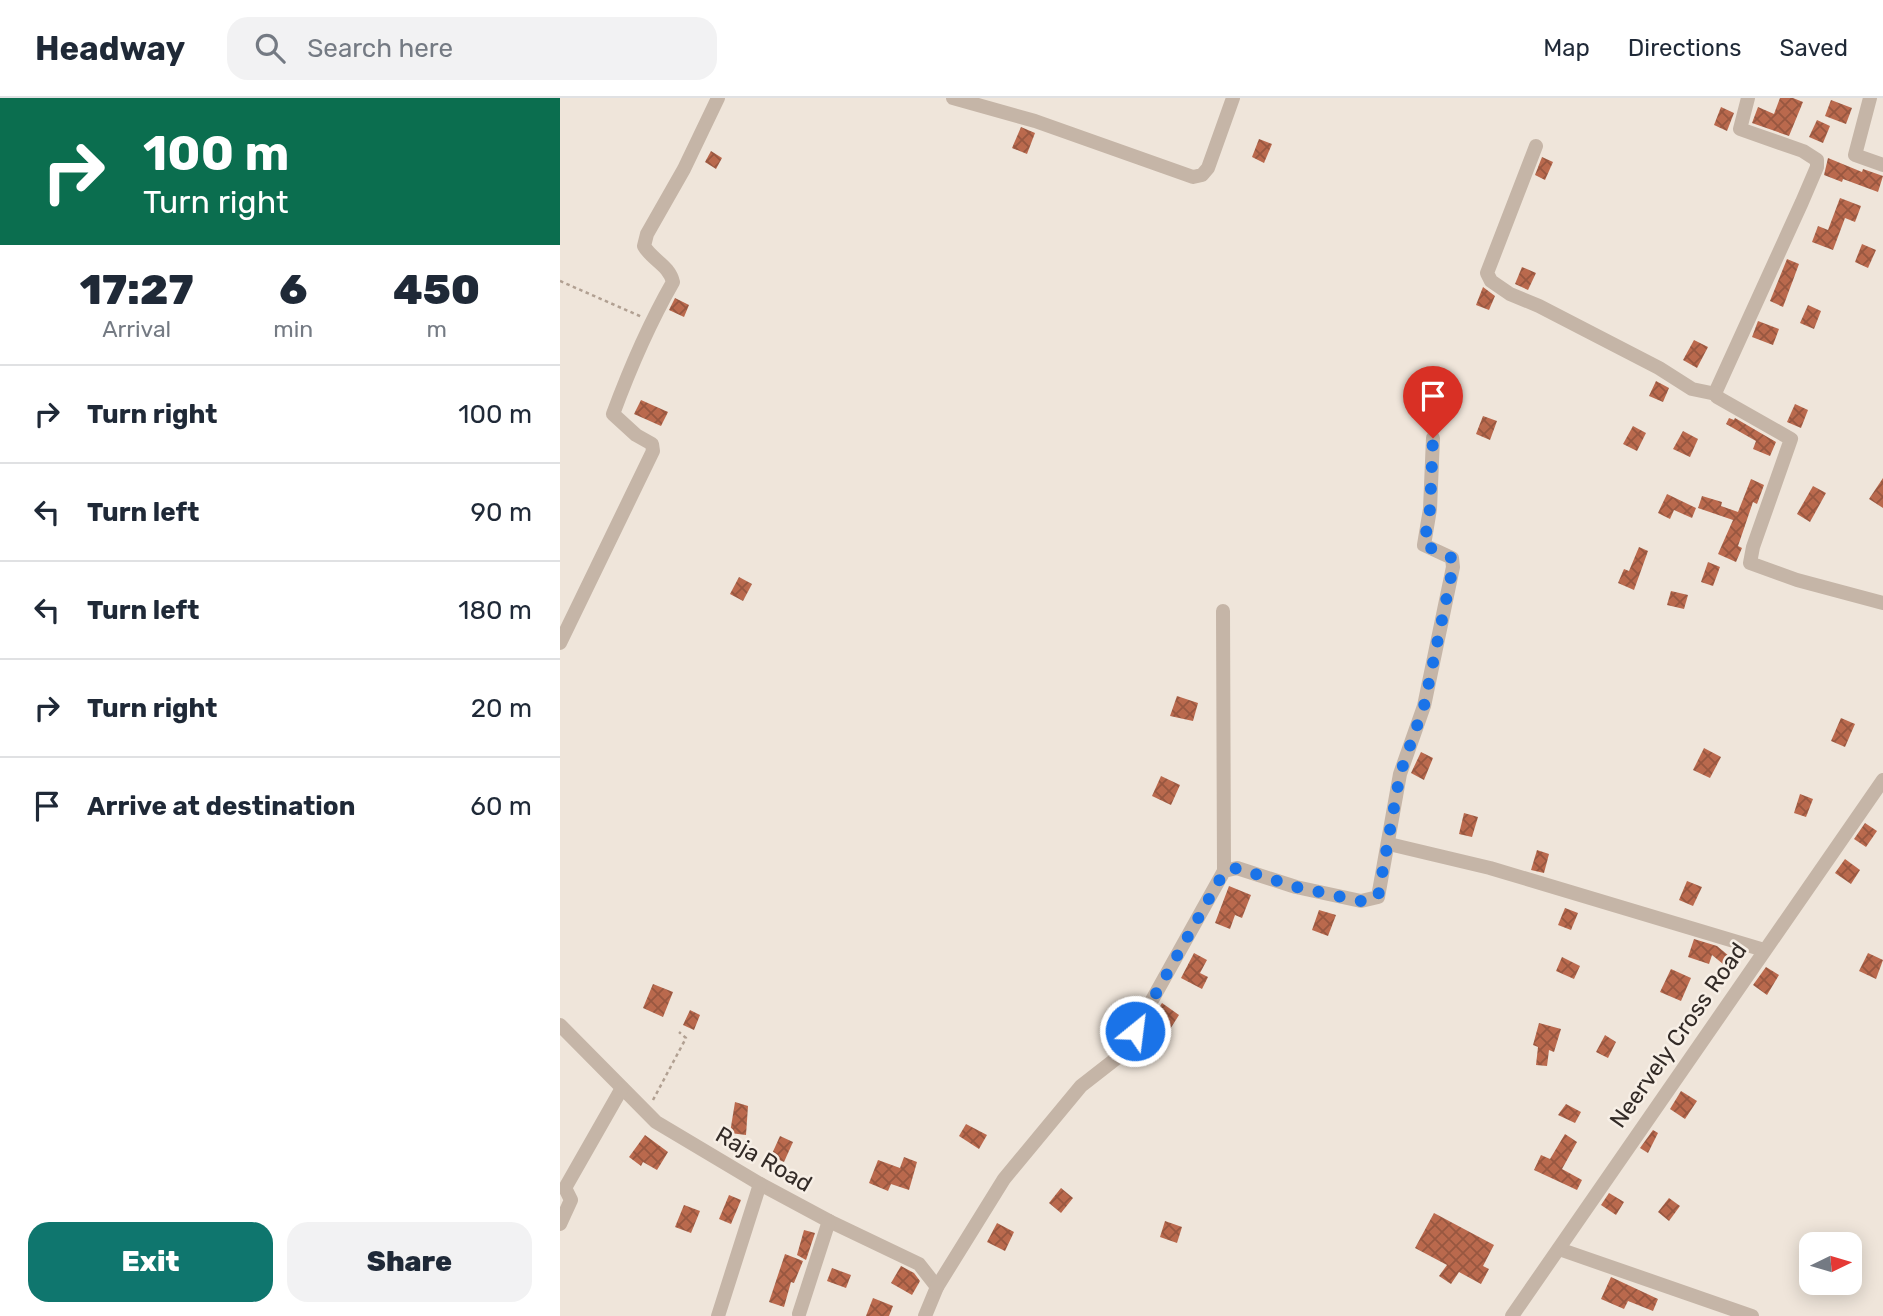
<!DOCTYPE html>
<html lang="en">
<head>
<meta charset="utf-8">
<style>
  :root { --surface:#fff; --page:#f2f2f3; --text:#1f2937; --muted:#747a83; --line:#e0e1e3; --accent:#0f766e }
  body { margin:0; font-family:Rubik,sans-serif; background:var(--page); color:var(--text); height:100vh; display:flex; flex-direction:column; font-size:26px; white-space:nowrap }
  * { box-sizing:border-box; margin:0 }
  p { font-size:23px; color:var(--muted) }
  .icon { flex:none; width:38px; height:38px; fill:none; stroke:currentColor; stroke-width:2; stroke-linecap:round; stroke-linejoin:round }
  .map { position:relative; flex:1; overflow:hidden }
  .sheet { display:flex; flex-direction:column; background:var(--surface); width:560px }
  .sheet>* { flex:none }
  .top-card { background:#0b6e4f; color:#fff; overflow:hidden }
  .needle { width:46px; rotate:85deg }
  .buttons { position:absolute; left:1239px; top:1134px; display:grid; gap:14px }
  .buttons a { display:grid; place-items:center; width:63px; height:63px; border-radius:14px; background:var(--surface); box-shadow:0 4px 18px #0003; font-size:35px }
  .pin { position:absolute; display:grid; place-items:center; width:60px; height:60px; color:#fff; margin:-72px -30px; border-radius:50% 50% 50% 0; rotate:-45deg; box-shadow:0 0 7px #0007 }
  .pin .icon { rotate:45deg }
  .me { position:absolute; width:77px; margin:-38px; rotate:29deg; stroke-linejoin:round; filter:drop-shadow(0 0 5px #0008) }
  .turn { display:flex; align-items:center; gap:24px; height:147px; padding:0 28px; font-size:32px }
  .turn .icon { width:91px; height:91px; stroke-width:2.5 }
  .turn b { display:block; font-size:49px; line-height:60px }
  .eta { display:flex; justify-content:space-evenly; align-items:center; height:119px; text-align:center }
  .eta b { font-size:42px; font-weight:800; line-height:49px }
  .primary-button { display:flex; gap:14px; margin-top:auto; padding:14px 28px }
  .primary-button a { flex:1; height:80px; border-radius:21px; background:var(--accent); color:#fff; font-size:28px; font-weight:800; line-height:80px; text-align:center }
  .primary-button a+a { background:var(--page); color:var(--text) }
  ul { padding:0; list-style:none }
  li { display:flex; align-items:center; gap:21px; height:98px; padding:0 28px; border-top:2px solid var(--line) }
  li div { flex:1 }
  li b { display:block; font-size:26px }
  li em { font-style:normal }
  header { display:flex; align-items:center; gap:42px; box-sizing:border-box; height:98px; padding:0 35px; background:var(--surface); border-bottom:2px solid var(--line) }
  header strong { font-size:33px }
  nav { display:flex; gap:38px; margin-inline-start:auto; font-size:24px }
  .search { width:490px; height:63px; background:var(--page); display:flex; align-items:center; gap:18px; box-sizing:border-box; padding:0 24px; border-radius:21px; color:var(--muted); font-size:26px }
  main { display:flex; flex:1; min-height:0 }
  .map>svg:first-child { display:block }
  .building { fill:url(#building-cross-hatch) }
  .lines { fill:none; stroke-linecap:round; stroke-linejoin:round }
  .path { stroke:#b1a092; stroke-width:2.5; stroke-dasharray:3.5 3.5; stroke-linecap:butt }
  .minor { stroke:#c5b5a7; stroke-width:14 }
  .route { stroke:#1a73e8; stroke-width:12; stroke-dasharray:0 21.6 }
  .labels { text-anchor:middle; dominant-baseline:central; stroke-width:5; stroke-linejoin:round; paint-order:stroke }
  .street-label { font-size:23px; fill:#332b27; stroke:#f7efe6 }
</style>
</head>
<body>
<header>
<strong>Headway</strong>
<div class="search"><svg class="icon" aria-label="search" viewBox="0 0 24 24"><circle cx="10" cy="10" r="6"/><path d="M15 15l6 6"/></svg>Search here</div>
<nav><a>Map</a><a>Directions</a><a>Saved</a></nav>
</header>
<main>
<section class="sheet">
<div class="top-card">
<div class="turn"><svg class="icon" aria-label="right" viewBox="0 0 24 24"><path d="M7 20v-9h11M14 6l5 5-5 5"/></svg><div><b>100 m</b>Turn right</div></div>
</div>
<div class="eta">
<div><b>17:27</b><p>Arrival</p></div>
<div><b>6</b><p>min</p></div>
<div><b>450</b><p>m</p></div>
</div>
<ul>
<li><svg class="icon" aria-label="right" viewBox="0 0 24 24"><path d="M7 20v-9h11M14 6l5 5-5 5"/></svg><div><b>Turn right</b></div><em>100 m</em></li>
<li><svg class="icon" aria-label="left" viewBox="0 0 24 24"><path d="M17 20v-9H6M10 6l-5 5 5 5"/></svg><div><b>Turn left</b></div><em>90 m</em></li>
<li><svg class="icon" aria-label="left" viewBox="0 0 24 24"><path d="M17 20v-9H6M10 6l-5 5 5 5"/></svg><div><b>Turn left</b></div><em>180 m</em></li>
<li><svg class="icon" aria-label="right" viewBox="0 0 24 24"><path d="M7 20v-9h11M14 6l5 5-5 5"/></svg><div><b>Turn right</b></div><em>20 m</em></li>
<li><svg class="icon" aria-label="arrive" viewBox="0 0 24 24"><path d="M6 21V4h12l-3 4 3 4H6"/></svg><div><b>Arrive at destination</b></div><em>60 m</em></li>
</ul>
<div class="primary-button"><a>Exit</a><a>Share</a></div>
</section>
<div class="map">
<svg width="1323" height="1218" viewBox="0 0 1323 1218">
  <defs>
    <pattern id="building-cross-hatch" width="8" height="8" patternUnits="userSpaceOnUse" patternTransform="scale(1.75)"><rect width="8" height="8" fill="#ba694d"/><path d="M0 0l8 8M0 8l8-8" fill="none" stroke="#985740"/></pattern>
  </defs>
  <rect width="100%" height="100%" fill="#efe5da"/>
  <!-- building -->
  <g class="building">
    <path d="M1220,0H1233L1243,4L1229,38L1192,25L1198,9L1214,16Z"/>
    <path d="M1271,2L1292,10L1286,26L1265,18Z"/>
    <path d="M1161,9L1174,15L1167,33L1154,27Z"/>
    <path d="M1257,22L1270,28L1263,45L1249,39Z"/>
    <path d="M461,29L475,35L467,56L452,50Z"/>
    <path d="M699,41L712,46L704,65L692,59Z"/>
    <path d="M151,53L162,60L156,71L145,64Z"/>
    <path d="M982,59L993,64L985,82L975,77Z"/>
    <path d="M1268,60L1302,74L1303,71L1323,78L1318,94L1283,81L1282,84L1264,77Z"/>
    <path d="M1280,100L1301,108L1295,124L1285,120L1273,152L1252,144L1258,128L1268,132Z"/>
    <path d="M1302,146L1316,152L1308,170L1295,164Z"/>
    <path d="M1227,161L1239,166L1223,209L1210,203Z"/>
    <path d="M962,169L976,175L968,192L955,186Z"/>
    <path d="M923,189L935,198L929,212L916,207Z"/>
    <path d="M115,200L129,207L124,219L109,212Z"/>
    <path d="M1248,207L1261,213L1254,231L1240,225Z"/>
    <path d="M1198,223L1219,231L1213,247L1192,239Z"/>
    <path d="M1134,242L1148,249L1137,270L1123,262Z"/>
    <path d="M1096,283L1109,290L1103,304L1089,298Z"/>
    <path d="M81,302L108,314L101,328L74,316Z"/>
    <path d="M1235,306L1248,312L1241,330L1227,324Z"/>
    <path d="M923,318L937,323L930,342L916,336Z"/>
    <path d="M1169,320L1174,322L1175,320L1216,344L1210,358L1193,351L1196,343L1166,326Z"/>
    <path d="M1073,328L1086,335L1077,353L1063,346Z"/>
    <path d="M1123,333L1138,341L1130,359L1113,351Z"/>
    <path d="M1323,380V410L1309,401Z"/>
    <path d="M1191,381L1204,387L1197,406L1193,404L1178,448L1182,450L1176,464L1158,456L1173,422L1138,410L1142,398L1162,404L1161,408L1178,414Z"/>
    <path d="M1253,388L1266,395L1250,424L1237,416Z"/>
    <path d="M1107,396L1136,410L1132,420L1114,412L1110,421L1098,415Z"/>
    <path d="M1079,449L1088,453L1074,492L1058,485L1064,471L1069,473Z"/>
    <path d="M1148,464L1160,469L1153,488L1141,484Z"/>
    <path d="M179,479L192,486L183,503L170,496Z"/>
    <path d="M1111,493L1128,497L1124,511L1107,507Z"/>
    <path d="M617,598L638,605L633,623L610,618Z"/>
    <path d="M1281,620L1295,626L1285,649L1271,643Z"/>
    <path d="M1144,650L1161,659L1150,680L1133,672Z"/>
    <path d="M861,654L873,660L864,682L851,675Z"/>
    <path d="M601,678L620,687L611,707L592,698Z"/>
    <path d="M1240,696L1253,701L1246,719L1234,715Z"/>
    <path d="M904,715L918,719L912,739L899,736Z"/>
    <path d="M1305,725L1317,733L1306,749L1294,741Z"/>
    <path d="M977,752L989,756L984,775L971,772Z"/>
    <path d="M1285,761L1300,772L1291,786L1275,775Z"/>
    <path d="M1127,783L1142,789L1133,808L1119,802Z"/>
    <path d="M669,788L691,797L682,820L675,817L670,831L655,825Z"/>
    <path d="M1005,810L1018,815L1011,832L998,827Z"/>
    <path d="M759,812L776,817L768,838L752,832Z"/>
    <path d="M1134,841L1157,848L1175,863L1168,870L1152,857L1149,866L1128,859Z"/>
    <path d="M634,855L647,862L640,875L648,879L642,891L621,880Z"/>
    <path d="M1308,855L1323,862L1316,881L1299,873Z"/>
    <path d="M1002,859L1020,868L1014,881L996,873Z"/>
    <path d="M1206,869L1219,877L1207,897L1193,887Z"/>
    <path d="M1111,871L1131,880L1121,903L1100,894Z"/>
    <path d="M93,886L113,894L103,919L83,910Z"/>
    <path d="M602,905L619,917L607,936L590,925Z"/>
    <path d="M130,912L140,917L134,932L123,927Z"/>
    <path d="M979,925L1001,931L994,954L989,952L987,968L976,967L978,949L973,947Z"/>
    <path d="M1045,937L1056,944L1048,960L1036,954Z"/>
    <path d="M1121,993L1137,1003L1125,1021L1110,1011Z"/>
    <path d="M175,1004L188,1008L186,1037L170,1035Z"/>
    <path d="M1006,1006L1021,1014L1015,1025L998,1017Z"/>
    <path d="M406,1026L427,1037L419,1051L399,1038Z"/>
    <path d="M1093,1032L1098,1035L1088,1055L1080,1050Z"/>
    <path d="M1005,1036L1017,1044L1002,1071L1022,1082L1017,1092L974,1072L981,1057L990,1061Z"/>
    <path d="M85,1037L108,1054L97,1072L83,1064L81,1068L69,1059Z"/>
    <path d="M220,1038L233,1044L224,1064L211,1058Z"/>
    <path d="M344,1059L357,1064L349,1092L331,1086L328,1093L309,1085L318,1062L340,1070Z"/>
    <path d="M501,1090L513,1100L501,1115L489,1105Z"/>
    <path d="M1049,1095L1064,1104L1056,1117L1041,1107Z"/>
    <path d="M169,1097L181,1102L171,1126L159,1121Z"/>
    <path d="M1109,1100L1120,1108L1109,1123L1098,1114Z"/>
    <path d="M124,1107L140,1113L131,1135L115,1129Z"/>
    <path d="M874,1115L934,1147L923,1168L929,1171L921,1186L899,1174L891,1186L879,1178L887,1167L855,1150Z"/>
    <path d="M605,1123L622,1129L617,1145L600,1139Z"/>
    <path d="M437,1125L454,1134L445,1153L427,1144Z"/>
    <path d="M244,1132L255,1135L246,1162L237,1157Z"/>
    <path d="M225,1156L243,1163L234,1185L231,1184L224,1209L209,1204Z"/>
    <path d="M341,1168L354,1175L360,1183L352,1197L331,1185Z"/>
    <path d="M272,1170L291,1177L286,1190L267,1183Z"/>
    <path d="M1051,1179L1098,1201L1093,1213L1068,1203L1064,1211L1041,1201Z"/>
    <path d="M313,1200L333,1208L329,1218H306Z"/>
  </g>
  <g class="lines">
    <!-- path -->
    <g class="path">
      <path d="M0,183L82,219"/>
      <path d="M93,1002L126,940L119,934"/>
    </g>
    <!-- minor -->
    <g class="minor">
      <path d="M393,0L475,23L633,79L642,77L648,70L673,0"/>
      <path d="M1188,0L1180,31L1243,53L1257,62V69L1242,104L1156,293L1157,299L1231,341L1193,449L1190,465L1237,482L1323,505"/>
      <path d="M1310,0L1295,57L1323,67"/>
      <path d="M976,48L927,175L931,183L950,196L979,208L1099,270L1132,291L1156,296"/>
      <path d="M663,513L664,773"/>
      <path d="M0,545L93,353L92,346L76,337L53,316C70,270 89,226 113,184C109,167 92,162 84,148L87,136L124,71L158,0"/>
      <path d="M829,746L930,770L1204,852"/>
      <path d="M0,927L96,1024L200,1086L269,1123L359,1166L377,1189L365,1218"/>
      <path d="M0,1126L11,1102L5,1090L62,990"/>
      <path d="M999,1151L1192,1218"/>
      <path d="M377,1189L444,1081L521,988L562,956L664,773L677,770L736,789L801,803L818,799L840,676L864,608L893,469L892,460L864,447L870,411L873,340"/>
      <path d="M239,1216L269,1123"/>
      <path d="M158,1218L200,1086"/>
      <path d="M952,1218L1323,682"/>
    </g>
  </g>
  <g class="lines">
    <!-- route -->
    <path class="route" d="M575,933L664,774L677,770L736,789L801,803L818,799L840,676L864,608L893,469L892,460L864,447L870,411L873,340"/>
  </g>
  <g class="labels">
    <!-- street labels -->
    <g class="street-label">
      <text transform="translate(1118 937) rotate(-55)">Neervely Cross Road</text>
      <text transform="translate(204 1061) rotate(30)">Raja Road</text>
    </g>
  </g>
</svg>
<div class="buttons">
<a><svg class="needle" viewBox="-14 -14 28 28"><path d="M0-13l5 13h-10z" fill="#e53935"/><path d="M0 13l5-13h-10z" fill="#747a83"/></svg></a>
</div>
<div class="pin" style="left:873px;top:340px;background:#d93025"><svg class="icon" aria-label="arrive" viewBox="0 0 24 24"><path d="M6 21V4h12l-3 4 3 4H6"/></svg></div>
<svg class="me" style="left:575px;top:933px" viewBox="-20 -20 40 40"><circle r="17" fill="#1a73e8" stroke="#fff" stroke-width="3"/><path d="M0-11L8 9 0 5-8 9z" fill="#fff"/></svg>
</div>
</main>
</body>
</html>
